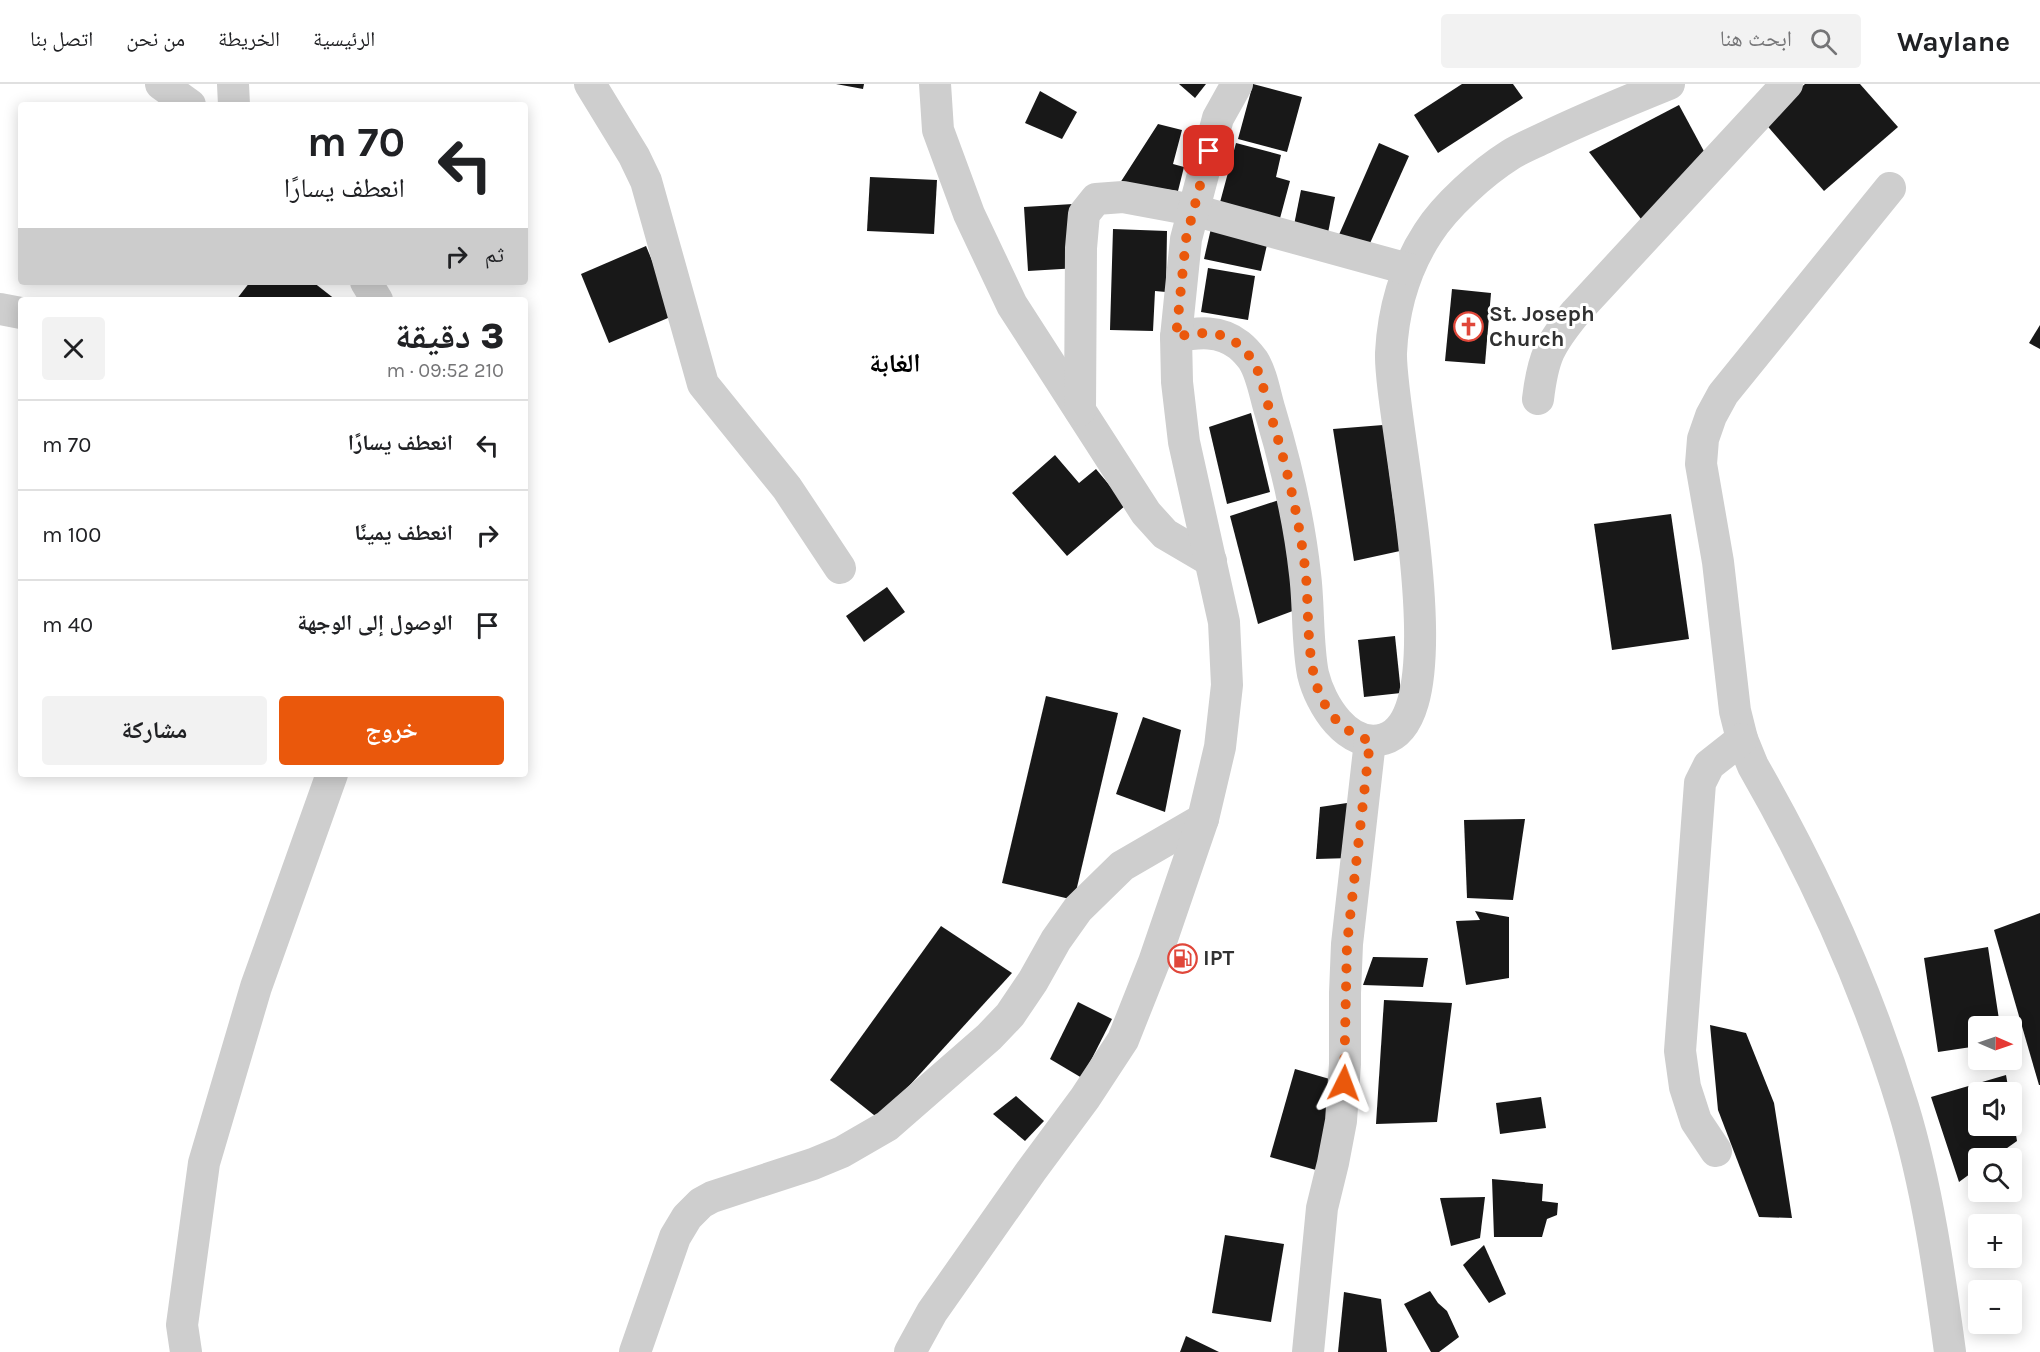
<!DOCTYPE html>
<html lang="ar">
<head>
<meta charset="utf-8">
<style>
  :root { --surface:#fff; --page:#f2f2f2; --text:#202124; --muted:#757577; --line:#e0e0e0; --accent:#ea580c }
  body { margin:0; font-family:Karla,"Noto Naskh Arabic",sans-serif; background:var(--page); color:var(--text); direction:rtl; height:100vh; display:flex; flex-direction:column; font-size:22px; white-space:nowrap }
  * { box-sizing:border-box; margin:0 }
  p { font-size:20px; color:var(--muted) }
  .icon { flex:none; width:33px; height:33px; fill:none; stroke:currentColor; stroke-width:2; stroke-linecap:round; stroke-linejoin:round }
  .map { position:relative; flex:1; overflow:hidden; direction:ltr }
  .drawer { position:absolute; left:18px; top:213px; width:510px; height:480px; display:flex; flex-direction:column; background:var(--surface); border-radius:6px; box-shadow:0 3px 15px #0003; direction:rtl }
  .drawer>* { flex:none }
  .top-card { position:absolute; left:18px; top:18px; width:510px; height:183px; border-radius:6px; box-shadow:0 3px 15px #0003; direction:rtl; background:#fff; color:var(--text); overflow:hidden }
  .needle { width:39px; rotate:92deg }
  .controls { position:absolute; left:1968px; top:932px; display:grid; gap:12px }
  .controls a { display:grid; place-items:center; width:54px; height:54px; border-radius:6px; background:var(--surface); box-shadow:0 3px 15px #0003; font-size:30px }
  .pin { position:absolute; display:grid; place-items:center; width:51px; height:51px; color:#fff; margin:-26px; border-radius:12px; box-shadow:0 3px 9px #0006 }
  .me { position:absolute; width:66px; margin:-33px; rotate:3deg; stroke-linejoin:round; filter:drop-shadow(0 0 4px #0008) }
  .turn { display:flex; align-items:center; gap:21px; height:126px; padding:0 24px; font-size:27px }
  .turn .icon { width:78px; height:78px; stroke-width:2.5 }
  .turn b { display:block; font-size:42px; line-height:51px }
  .then { display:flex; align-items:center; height:57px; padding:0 24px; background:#0003; gap:12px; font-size:22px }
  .round { display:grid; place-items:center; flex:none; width:63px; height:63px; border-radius:6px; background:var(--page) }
  .summary { display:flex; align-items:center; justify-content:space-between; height:102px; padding:0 24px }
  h1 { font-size:36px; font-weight:800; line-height:45px }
  .primary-button { display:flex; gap:12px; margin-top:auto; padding:12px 24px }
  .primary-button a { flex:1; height:69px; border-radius:6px; background:var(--accent); color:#fff; font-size:24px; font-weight:800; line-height:69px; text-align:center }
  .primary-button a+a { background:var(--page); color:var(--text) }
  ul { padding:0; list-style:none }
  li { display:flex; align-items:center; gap:18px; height:90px; padding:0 24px; border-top:2px solid var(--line) }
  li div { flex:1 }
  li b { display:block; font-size:22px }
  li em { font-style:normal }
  header { display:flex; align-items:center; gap:36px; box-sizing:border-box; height:84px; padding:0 30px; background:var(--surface); border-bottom:2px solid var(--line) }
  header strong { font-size:28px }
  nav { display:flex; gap:33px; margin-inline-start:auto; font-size:21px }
  .search { width:420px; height:54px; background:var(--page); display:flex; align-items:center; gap:15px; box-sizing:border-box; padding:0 21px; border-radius:6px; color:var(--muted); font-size:22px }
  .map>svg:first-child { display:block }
  .building { fill:#181818 }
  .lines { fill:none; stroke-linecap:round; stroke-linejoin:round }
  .minor { stroke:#cecece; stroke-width:32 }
  .route { stroke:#ea580c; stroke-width:10; stroke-dasharray:0 18 }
  .labels { text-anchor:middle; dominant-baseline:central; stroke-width:6; stroke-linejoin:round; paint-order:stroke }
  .poi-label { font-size:22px; font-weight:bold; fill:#313131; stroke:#fff; text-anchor:start }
  .quarter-label { font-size:26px; font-weight:bold; fill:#000; stroke:#fff }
</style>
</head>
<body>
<header>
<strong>Waylane</strong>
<div class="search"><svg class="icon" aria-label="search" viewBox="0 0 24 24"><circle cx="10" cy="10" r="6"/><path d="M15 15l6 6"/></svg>ابحث هنا</div>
<nav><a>الرئيسية</a><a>الخريطة</a><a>من نحن</a><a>اتصل بنا</a></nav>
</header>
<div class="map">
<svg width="2040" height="1268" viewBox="0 0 2040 1268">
  <rect width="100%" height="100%" fill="#fff"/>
  <!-- building -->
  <g class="building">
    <path d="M836,0H864L863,5Z"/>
    <path d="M1179,0H1206L1195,14Z"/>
    <path d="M1253,0L1302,13L1287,68L1238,55Z"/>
    <path d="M1462,0H1513L1523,14L1438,69L1414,31Z"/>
    <path d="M1805,0H1860L1898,43L1824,107L1763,37Z"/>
    <path d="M1040,7L1077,28L1062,55L1025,39Z"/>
    <path d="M1679,21L1706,71L1641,135L1589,68Z"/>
    <path d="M1158,40L1182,46L1173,80L1184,83L1178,107L1120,99Z"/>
    <path d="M1236,59L1281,71L1276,93L1290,97L1279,138L1219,122Z"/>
    <path d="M1379,59L1409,72L1367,166L1338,153Z"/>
    <path d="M870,93L937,96L934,150L867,147Z"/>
    <path d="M1301,106L1335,113L1328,149L1294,141Z"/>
    <path d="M1073,120L1078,184L1028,187L1024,123Z"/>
    <path d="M1212,140L1269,152L1261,187L1204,175Z"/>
    <path d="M1113,145L1167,147L1166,208L1155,207L1153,247L1110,246Z"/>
    <path d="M646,162L675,231L609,259L581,190Z"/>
    <path d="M1208,184L1255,192L1248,236L1201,228Z"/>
    <path d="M250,198H313L336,216H236Z"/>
    <path d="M1452,205L1491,209L1485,280L1445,277Z"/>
    <path d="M2040,241V265L2029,259Z"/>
    <path d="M1251,329L1270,408L1227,420L1209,343Z"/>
    <path d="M1383,341L1400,467L1354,477L1333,345Z"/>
    <path d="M1055,371L1079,399L1096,385L1126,421L1067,472L1012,409Z"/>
    <path d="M1282,415L1306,522L1258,540L1230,432Z"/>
    <path d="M1671,430L1689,555L1612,566L1594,440Z"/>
    <path d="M887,503L905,528L864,558L846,532Z"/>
    <path d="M1395,552L1401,609L1364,613L1358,556Z"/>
    <path d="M1046,612L1118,629L1074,816L1002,799Z"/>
    <path d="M1143,633L1181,646L1165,728L1116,710Z"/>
    <path d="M1347,719L1351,774L1316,775L1320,723Z"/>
    <path d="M1525,735L1513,816L1467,814L1464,736Z"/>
    <path d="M1475,827L1509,833V894L1466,901L1456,837L1480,836Z"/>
    <path d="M2040,829V1001H2039L1994,846Z"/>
    <path d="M941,842L1012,889L879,1035L830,996Z"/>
    <path d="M1988,863L2000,942H1978V962L1938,968L1924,874Z"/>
    <path d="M1373,873L1428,874L1423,903L1363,901Z"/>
    <path d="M1384,916L1452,919L1437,1038L1376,1040Z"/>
    <path d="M1078,918L1112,935L1082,994L1050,975Z"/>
    <path d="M1710,941L1746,949L1774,1019L1792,1134L1759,1133L1718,1026Z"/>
    <path d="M1295,985L1340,998L1316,1086L1270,1073Z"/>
    <path d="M2006,991L2009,1008H1978V1041H2012L2013,1033L2017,1057L1993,1074H1978V1084L1959,1098L1931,1013Z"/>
    <path d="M1016,1012L1044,1037L1025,1057L993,1030Z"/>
    <path d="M1541,1013L1546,1044L1500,1050L1496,1019Z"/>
    <path d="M1492,1095L1543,1100L1542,1117L1558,1119L1557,1131L1547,1135L1542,1153H1494Z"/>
    <path d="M1485,1113L1480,1154L1451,1162L1440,1114Z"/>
    <path d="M1225,1151L1284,1160L1271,1238L1212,1229Z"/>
    <path d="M1484,1161L1506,1210L1489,1219L1463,1181Z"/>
    <path d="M1430,1207L1438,1219L1447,1227L1459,1253L1439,1268H1431L1404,1220Z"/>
    <path d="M1344,1208L1381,1215L1387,1268H1338Z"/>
    <path d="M1186,1252L1219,1268H1180Z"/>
  </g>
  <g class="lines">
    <!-- minor -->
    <g class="minor">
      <path d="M161,0L190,21"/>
      <path d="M233,0L234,21"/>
      <path d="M590,0L634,72L646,97L703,300L787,404L840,484"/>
      <path d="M935,0L938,46L969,130L1012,221L1146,429L1165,450L1211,477"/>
      <path d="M1890,104L1723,310L1711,332L1703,355L1701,380L1718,478L1735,627L1742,655L1753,682C1815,790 1867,904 1903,1023C1927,1102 1939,1186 1950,1268"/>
      <path d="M366,198L377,216"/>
      <path d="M0,225L21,229"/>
      <path d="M1176,253C1198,248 1220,246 1239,261C1244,265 1250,272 1253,276C1262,290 1265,311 1270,327C1286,380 1299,435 1305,490C1309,521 1307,560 1313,590C1320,620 1348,666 1384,655C1462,632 1389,334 1391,269C1393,227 1405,184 1428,149C1445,122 1483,88 1510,71C1521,64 1534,59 1546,53C1586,34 1627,17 1669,0"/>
      <path d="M1538,315C1543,273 1549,261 1576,228L1787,0"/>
      <path d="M1080,326L1081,164L1084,130L1096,115L1123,113L1193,126L1408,185"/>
      <path d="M1716,1067L1696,1037L1685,1003L1680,967L1700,699L1709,681L1742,655"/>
      <path d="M186,1268L182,1241L204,1079L256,903L332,690"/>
      <path d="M635,1268L675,1153L687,1133L701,1119L712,1113L813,1080L842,1068L887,1042L989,953L1010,931L1033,897L1056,856L1078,825L1122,782L1203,735"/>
      <path d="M910,1268L932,1228L1031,1087L1085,1014L1123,956L1154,878L1203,735L1220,663L1227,601L1224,538L1184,358L1177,298L1176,253L1186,155L1218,34L1237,0"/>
      <path d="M1308,1268L1322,1124L1333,1079L1341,1037L1345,980V909L1347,860L1370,657"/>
    </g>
  </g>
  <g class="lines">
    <!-- route -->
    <path class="route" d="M1209,67L1186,155L1176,253C1198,248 1222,245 1240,262C1245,267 1252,274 1255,280C1262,296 1266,314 1271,332C1287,383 1300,438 1306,492C1309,528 1306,580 1321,613C1332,636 1346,648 1370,657L1347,860L1344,999"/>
  </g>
  <!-- icons -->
  <defs>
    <symbol id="church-ring" viewBox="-11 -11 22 22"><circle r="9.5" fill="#fff" stroke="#e0473a" stroke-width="1.5"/><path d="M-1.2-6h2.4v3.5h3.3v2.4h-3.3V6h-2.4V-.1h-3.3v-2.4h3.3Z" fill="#e0473a"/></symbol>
    <symbol id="fuel-ring" viewBox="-11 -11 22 22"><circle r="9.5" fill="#fff" stroke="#e0473a" stroke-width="1.5"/><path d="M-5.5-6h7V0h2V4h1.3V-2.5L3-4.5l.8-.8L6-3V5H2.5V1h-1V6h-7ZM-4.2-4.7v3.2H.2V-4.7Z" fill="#e0473a"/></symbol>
  </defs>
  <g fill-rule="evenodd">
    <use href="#church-ring" x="1452" y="226" width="33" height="33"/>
    <use href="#fuel-ring" x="1166" y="858" width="33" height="33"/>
  </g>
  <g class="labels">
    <!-- poi labels -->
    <g class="poi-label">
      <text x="1489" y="230">St. Joseph<tspan x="1489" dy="25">Church</tspan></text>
      <text x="1203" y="874">IPT</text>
    </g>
    <!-- quarter labels -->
    <g class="quarter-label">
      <text x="895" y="279">الغابة</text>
    </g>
  </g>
</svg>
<div class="controls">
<a><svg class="needle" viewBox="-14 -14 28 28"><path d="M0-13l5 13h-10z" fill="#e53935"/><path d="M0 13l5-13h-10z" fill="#757577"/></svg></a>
<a><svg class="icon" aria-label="sound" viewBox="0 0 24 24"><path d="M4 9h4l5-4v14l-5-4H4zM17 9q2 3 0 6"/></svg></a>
<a><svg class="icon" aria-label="search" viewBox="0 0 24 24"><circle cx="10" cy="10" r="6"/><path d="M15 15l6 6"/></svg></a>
<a>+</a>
<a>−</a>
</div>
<div class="pin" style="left:1209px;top:67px;background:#d93025"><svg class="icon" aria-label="arrive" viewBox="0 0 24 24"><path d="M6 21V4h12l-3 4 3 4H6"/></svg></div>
<svg class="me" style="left:1344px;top:999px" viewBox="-20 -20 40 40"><path d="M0-17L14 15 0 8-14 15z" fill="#ea580c" stroke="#fff" stroke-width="4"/></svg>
<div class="top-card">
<div class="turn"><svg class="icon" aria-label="left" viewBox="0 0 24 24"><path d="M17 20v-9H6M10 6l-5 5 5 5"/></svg><div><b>70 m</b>انعطف يسارًا</div></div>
<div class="then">ثم<svg class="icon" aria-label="right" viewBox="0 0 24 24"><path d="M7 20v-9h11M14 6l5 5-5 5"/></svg></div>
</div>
<section class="drawer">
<div class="summary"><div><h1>3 دقيقة</h1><p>210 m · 09:52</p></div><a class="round"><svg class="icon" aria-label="close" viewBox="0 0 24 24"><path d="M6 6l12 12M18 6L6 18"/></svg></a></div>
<ul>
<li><svg class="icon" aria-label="left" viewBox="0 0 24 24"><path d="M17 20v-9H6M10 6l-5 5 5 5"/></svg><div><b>انعطف يسارًا</b></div><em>70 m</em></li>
<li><svg class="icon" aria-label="right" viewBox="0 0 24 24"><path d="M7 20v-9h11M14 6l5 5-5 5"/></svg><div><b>انعطف يمينًا</b></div><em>100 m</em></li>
<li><svg class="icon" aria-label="arrive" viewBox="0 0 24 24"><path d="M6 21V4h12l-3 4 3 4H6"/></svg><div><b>الوصول إلى الوجهة</b></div><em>40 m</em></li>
</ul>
<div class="primary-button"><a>خروج</a><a>مشاركة</a></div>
</section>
</div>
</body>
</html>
